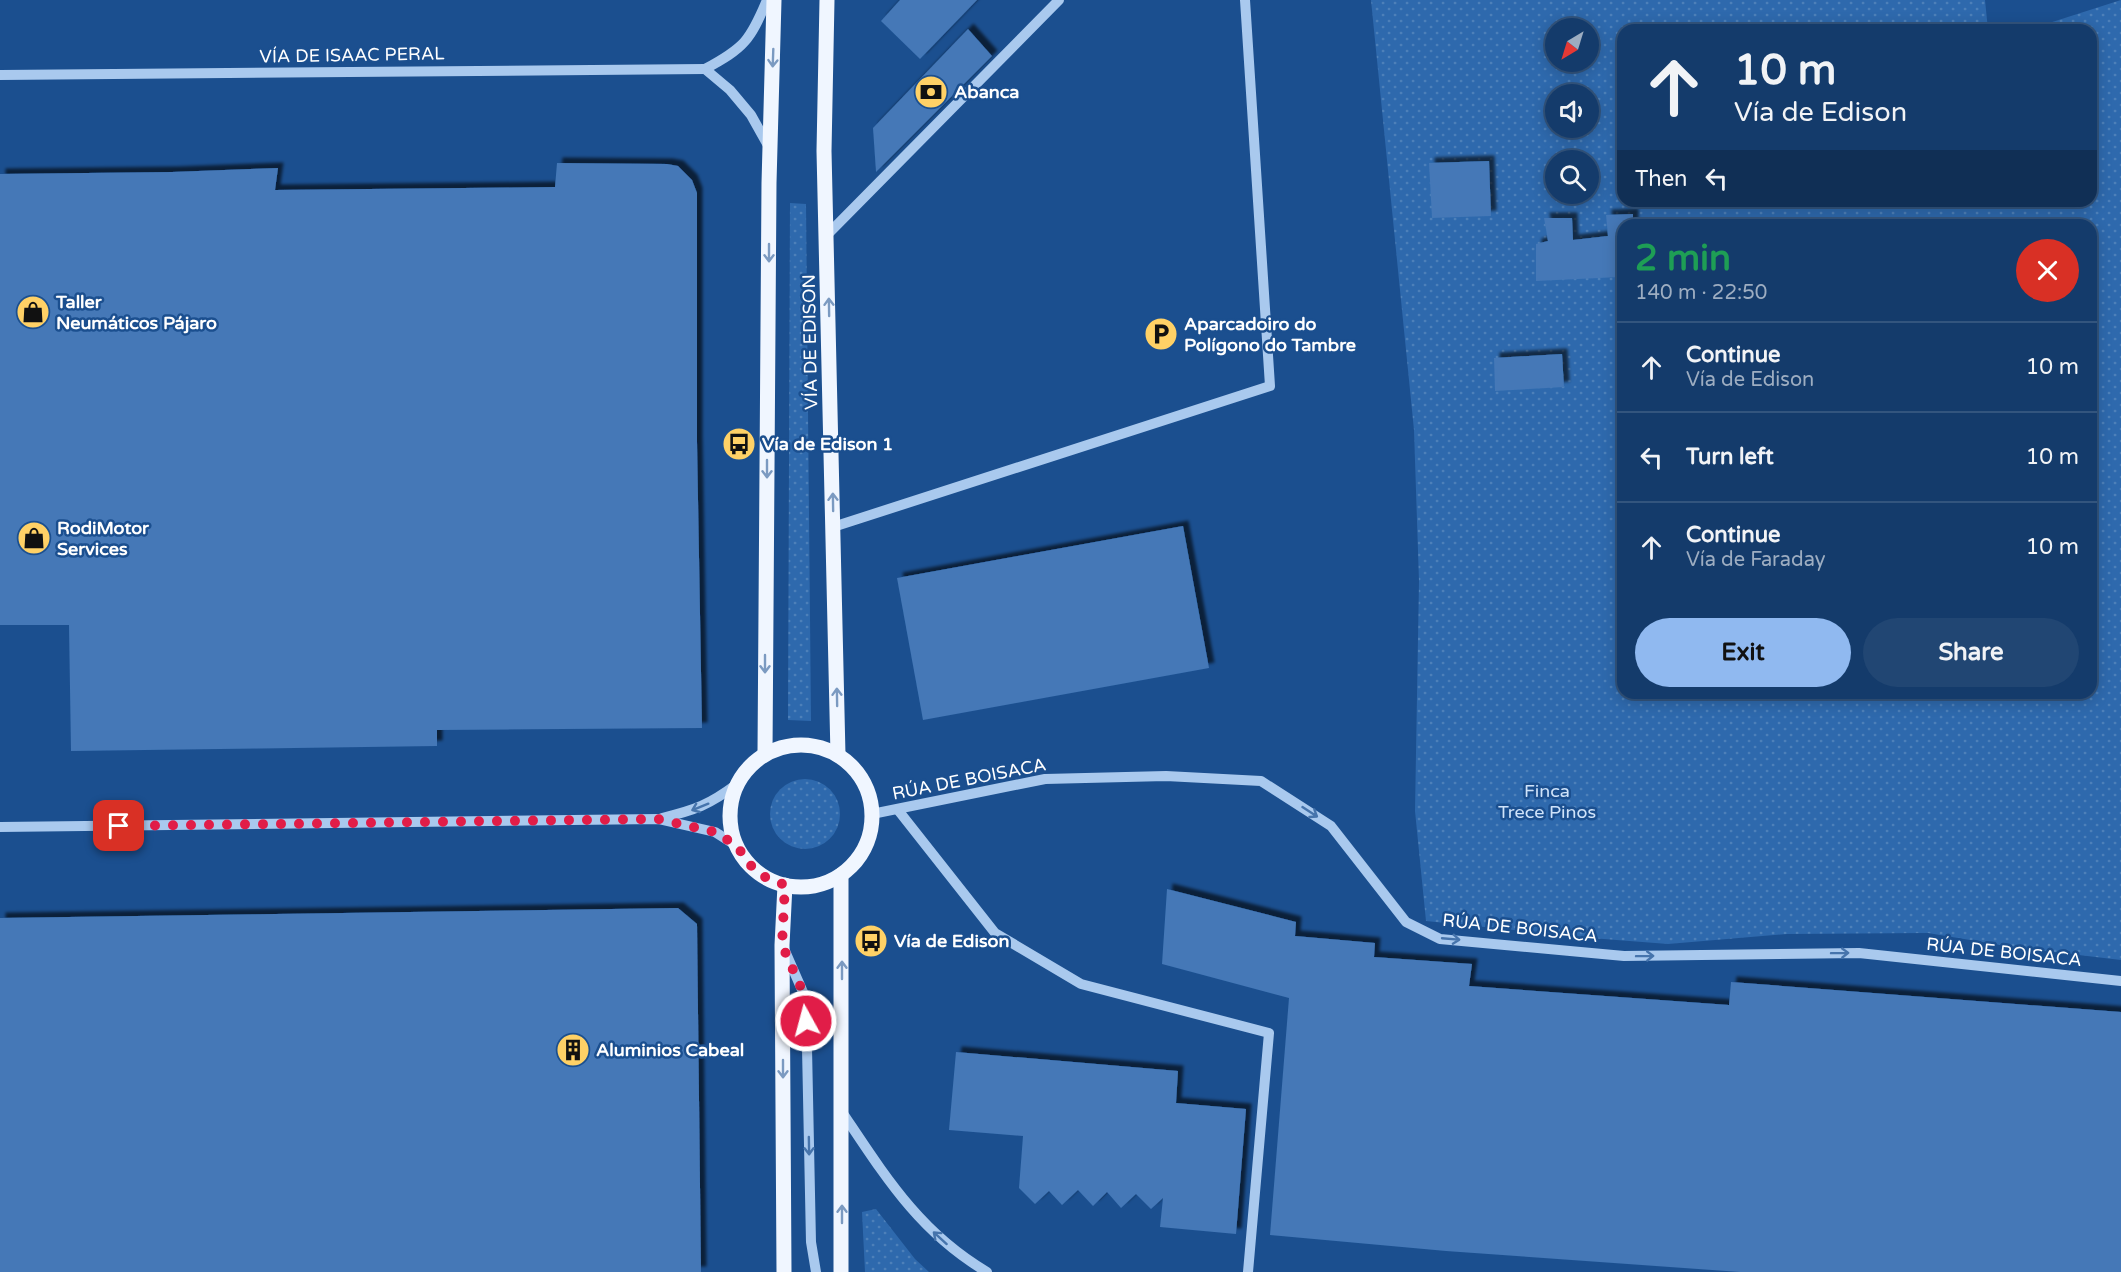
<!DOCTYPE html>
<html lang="en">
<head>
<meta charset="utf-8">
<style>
  :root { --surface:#143b6b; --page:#214673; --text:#f1f3f6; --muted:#9dadc1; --line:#33557e; --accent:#90b9f0 }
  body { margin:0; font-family:"Varela Round",sans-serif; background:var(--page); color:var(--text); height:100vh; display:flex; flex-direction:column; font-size:22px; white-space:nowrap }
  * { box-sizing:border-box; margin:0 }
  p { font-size:20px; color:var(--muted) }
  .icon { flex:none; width:33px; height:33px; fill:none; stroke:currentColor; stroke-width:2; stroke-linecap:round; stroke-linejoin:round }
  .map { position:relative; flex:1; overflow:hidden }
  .drawer { position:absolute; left:1617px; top:219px; width:480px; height:480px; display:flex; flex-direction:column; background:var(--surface); border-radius:18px; box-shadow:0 3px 15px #0003,0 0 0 2px var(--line) }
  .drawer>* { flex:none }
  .guide { position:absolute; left:1617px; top:24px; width:480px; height:183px; border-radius:18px; box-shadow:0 3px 15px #0003,0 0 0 2px var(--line); background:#143b6b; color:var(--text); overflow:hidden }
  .needle { width:39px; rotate:218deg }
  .tools { position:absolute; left:1545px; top:18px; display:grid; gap:12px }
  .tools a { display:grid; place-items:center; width:54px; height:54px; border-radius:50%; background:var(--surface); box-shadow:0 3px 15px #0003,0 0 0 2px var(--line); font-size:30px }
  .pin { position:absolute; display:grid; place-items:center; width:51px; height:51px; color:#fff; margin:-26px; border-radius:12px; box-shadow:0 3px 9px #0006 }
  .me { position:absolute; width:66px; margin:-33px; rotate:353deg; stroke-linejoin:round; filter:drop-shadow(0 0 4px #0008) }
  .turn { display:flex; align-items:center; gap:21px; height:126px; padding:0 18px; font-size:27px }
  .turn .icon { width:78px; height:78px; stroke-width:2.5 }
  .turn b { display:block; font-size:42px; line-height:51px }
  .then { display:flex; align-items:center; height:57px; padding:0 18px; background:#0003; gap:12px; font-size:22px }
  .round { display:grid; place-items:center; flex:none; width:63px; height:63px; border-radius:32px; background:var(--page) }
  .summary { display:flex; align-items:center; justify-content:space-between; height:102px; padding:0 18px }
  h1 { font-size:36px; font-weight:800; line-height:45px; color:#1e9e55 }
  .primary-button { display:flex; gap:12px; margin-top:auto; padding:12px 18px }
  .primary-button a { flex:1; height:69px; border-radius:36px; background:var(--accent); color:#111; font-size:24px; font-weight:800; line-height:69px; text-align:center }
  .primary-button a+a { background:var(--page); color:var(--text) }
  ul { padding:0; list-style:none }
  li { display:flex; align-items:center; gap:18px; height:90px; padding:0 18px; border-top:2px solid var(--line) }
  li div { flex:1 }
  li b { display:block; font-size:22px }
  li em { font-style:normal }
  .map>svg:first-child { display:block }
  .green { fill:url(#green-dots); fill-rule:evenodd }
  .building { fill:#4478b7; filter:url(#shadow) }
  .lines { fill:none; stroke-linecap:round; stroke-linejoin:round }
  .minor { stroke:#a9c9ee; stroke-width:10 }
  .major { stroke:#f0f6ff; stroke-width:15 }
  .oneway { stroke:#7b9ac1 }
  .oneway2 { stroke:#4674ac }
  .route { stroke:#e11d48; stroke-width:10; stroke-dasharray:0 18 }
  .labels { text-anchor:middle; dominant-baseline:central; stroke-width:5; stroke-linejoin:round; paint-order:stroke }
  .street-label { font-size:18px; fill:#fff; stroke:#1b4f8f }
  .poi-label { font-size:18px; font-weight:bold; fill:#fff; stroke:#1b4f8f; text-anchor:start }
  .park-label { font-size:18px; fill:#cfe3fa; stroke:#1b4f8f }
</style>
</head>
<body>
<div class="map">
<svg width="2121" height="1272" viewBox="0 0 2121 1272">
  <defs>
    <pattern id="green-dots" width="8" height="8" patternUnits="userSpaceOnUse" patternTransform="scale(1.5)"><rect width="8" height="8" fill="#2e69ad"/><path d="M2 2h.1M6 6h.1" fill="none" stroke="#4d80b9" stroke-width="1.8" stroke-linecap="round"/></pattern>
    <filter id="shadow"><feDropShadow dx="5.5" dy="-5.5" stdDeviation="1.5" flood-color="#0009"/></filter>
  </defs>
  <rect width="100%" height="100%" fill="#1b4f8f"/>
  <!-- green -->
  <g class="green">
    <path d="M1371,0H1985L1988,30H1623V201H2091V30H2027L2121,0V960L2012,947L1928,933L1787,934L1668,944L1591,938L1426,921L1415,811L1419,581L1414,430ZM1556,28H1588V62H1556ZM1556,94H1588V128H1556ZM1556,160H1588V194H1556ZM1623,225H2091V693H1623Z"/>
    <path d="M790,203L806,204L811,721L788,720Z"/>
    <circle cx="805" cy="814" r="35"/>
    <path d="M876,1209L915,1259L929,1272H865L862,1212Z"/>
  </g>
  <!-- building -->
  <g class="building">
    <path d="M900,0H977L920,59L881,21Z"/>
    <path d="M968,29L992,56L876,172L873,128Z"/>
    <path d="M1489,161L1491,216L1432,218L1429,163Z"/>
    <path d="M557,163L667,164L678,166L692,180L697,193V442L702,728L437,730V746L71,751L69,625H0V174L172,172L278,168L275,190L555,187Z"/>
    <path d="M1633,214V225H1623V271L1620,277L1536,281V244L1548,241L1544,218H1572L1573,240L1608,236L1606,215Z"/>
    <path d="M1562,354L1564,387L1495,391L1494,358Z"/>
    <path d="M1183,526L1209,668L923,720L897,578Z"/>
    <path d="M1167,889L1296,922L1295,936L1375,943L1374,957L1472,964L1469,986L1729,1005L1731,982L2121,1012V1272H1740L1446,1251L1270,1235L1289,998L1162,964Z"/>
    <path d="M678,908L697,924L701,1272H0V918Z"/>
    <path d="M956,1052L1178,1071L1176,1103L1246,1109L1236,1234L1160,1227L1163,1198L1151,1209L1136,1194L1121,1208L1107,1192L1093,1206L1078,1190L1062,1205L1049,1191L1035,1204L1019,1188L1023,1136L949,1130Z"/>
  </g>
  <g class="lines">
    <!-- minor -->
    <g class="minor">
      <path d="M767,0C750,41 744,48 705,69L730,90L751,115L770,149"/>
      <path d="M0,75L705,69"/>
      <path d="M827,235L1059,0"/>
      <path d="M833,527L1270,386L1245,0"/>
      <path d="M898,810L995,933L1081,984L1269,1033L1248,1272"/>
      <path d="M872,814L1045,779L1166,776L1261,781L1331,826L1406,922L1440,939L1624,956L1859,953L2121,981"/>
      <path d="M662,818C695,810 709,805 737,784"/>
      <path d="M0,827L658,819L715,832L737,846"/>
      <path d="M785,951L806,999L811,1242L816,1272"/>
      <path d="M842,1112C885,1176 919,1232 987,1272"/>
    </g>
    <!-- major -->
    <g class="major">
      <path d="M827,0L824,151L838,755"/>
      <circle cx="801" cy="816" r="71"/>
      <path d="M765,754L769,183L774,0"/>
      <path d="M841,875V1272"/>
      <path d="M784,1272L782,945L785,885"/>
    </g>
  </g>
  <!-- one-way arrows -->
  <defs><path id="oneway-shaft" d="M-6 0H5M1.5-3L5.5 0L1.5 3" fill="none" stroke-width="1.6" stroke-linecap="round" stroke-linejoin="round" transform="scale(1.5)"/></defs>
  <g class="oneway">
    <use href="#oneway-shaft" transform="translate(773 58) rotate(92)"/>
    <use href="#oneway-shaft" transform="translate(769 253) rotate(90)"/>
    <use href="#oneway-shaft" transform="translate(829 307) rotate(-91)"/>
    <use href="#oneway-shaft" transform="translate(767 469) rotate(90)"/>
    <use href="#oneway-shaft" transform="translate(833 502) rotate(-91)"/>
    <use href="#oneway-shaft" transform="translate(765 664) rotate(90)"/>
    <use href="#oneway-shaft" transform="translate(837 697) rotate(-91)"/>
    <use href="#oneway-shaft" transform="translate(842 970) rotate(-90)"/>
    <use href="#oneway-shaft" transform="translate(783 1069) rotate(90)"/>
    <use href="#oneway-shaft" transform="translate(842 1214) rotate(-90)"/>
  </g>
  <g class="oneway2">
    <use href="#oneway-shaft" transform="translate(700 807) rotate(158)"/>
    <use href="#oneway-shaft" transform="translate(1310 812) rotate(33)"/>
    <use href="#oneway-shaft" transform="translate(1451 939) rotate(5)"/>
    <use href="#oneway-shaft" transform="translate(1840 953) rotate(-1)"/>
    <use href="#oneway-shaft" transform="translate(1645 956) rotate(-1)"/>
    <use href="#oneway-shaft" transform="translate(809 1146) rotate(89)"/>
    <use href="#oneway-shaft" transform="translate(940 1238) rotate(-138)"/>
  </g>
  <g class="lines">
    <!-- route -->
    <path class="route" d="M119,826L658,819L715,832L737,846L749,864L765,877L785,885L782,945L806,999V1021"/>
  </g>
  <!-- icons -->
  <defs>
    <symbol id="bank-disc" viewBox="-11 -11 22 22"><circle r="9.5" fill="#ffd166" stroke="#1b4f8f"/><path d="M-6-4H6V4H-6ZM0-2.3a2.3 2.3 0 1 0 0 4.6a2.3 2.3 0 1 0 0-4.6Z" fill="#111"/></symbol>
    <symbol id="shop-disc" viewBox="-11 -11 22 22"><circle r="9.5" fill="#ffd166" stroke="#1b4f8f"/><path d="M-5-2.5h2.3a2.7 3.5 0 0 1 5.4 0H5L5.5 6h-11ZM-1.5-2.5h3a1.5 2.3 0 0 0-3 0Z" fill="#111"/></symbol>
    <symbol id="parking-disc" viewBox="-11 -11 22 22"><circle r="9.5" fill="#ffd166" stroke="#1b4f8f"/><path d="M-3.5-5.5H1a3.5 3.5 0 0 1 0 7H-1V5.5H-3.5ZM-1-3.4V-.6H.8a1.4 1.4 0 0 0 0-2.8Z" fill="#111"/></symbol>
    <symbol id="bus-disc" viewBox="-11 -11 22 22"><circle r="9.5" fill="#ffd166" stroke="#1b4f8f"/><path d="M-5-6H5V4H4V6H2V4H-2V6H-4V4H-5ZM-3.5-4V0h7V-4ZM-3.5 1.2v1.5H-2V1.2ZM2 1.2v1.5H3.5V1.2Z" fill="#111"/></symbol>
    <symbol id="building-disc" viewBox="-11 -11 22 22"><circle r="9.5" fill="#ffd166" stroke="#1b4f8f"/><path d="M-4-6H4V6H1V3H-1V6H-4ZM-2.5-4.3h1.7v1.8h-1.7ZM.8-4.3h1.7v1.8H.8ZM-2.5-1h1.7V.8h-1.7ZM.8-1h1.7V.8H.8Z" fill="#111"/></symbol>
  </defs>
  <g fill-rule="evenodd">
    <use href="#bank-disc" x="912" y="73" width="38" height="38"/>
    <use href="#shop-disc" x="14" y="293" width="38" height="38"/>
    <use href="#parking-disc" x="1142" y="315" width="38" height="38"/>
    <use href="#bus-disc" x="720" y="425" width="38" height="38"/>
    <use href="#shop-disc" x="15" y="519" width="38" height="38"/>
    <use href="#bus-disc" x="852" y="922" width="38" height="38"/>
    <use href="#building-disc" x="554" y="1031" width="38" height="38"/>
  </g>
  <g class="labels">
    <!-- street labels -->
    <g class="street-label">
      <text transform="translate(352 55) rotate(-1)">VÍA DE ISAAC PERAL</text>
      <text transform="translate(810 342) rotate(-91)">VÍA DE EDISON</text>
      <text transform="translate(969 779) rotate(-11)">RÚA DE BOISACA</text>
      <text transform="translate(1520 928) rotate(6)">RÚA DE BOISACA</text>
      <text transform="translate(2004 952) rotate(6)">RÚA DE BOISACA</text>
    </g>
    <!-- poi labels -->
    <g class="poi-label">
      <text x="954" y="92">Abanca</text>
      <text x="56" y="302">Taller<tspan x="56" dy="21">Neumáticos Pájaro</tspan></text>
      <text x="1184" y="324">Aparcadoiro do<tspan x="1184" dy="21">Polígono do Tambre</tspan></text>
      <text x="762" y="444">Vía de Edison 1</text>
      <text x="57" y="528">RodiMotor<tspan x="57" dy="21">Services</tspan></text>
      <text x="894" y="941">Vía de Edison</text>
      <text x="596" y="1050">Aluminios Cabeal</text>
    </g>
    <!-- park labels -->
    <g class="park-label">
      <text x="1547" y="791">Finca<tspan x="1547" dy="21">Trece Pinos</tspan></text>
    </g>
  </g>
</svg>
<div class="tools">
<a><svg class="needle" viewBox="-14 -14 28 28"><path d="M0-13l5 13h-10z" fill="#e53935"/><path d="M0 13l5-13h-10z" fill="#9dadc1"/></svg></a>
<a><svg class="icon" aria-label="sound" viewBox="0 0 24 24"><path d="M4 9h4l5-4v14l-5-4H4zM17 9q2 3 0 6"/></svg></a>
<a><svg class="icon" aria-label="search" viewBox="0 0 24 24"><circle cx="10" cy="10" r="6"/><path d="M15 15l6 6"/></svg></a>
</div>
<div class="pin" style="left:119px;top:826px;background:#d93025"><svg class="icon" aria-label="arrive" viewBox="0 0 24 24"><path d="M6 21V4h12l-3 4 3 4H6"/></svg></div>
<svg class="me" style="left:806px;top:1021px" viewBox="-20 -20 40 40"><circle r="17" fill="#e11d48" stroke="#fff" stroke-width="3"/><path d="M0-11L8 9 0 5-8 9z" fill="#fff"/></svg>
<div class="guide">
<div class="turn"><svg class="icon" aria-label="ahead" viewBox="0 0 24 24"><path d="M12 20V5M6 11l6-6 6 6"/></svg><div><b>10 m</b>Vía de Edison</div></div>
<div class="then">Then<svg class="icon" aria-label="left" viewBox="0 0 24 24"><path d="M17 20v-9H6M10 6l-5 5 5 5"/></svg></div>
</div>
<section class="drawer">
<div class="summary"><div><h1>2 min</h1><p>140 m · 22:50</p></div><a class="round" style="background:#d93025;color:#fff"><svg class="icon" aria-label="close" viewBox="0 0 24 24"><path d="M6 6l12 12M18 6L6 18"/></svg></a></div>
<ul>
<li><svg class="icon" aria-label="ahead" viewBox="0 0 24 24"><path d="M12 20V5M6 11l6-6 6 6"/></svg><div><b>Continue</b><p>Vía de Edison</p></div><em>10 m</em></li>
<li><svg class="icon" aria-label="left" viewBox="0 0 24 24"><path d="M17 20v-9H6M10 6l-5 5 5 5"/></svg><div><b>Turn left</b></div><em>10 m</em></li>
<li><svg class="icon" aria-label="ahead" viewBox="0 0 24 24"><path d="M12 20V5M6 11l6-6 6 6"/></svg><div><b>Continue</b><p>Vía de Faraday</p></div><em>10 m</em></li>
</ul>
<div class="primary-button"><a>Exit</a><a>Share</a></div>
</section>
</div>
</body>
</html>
